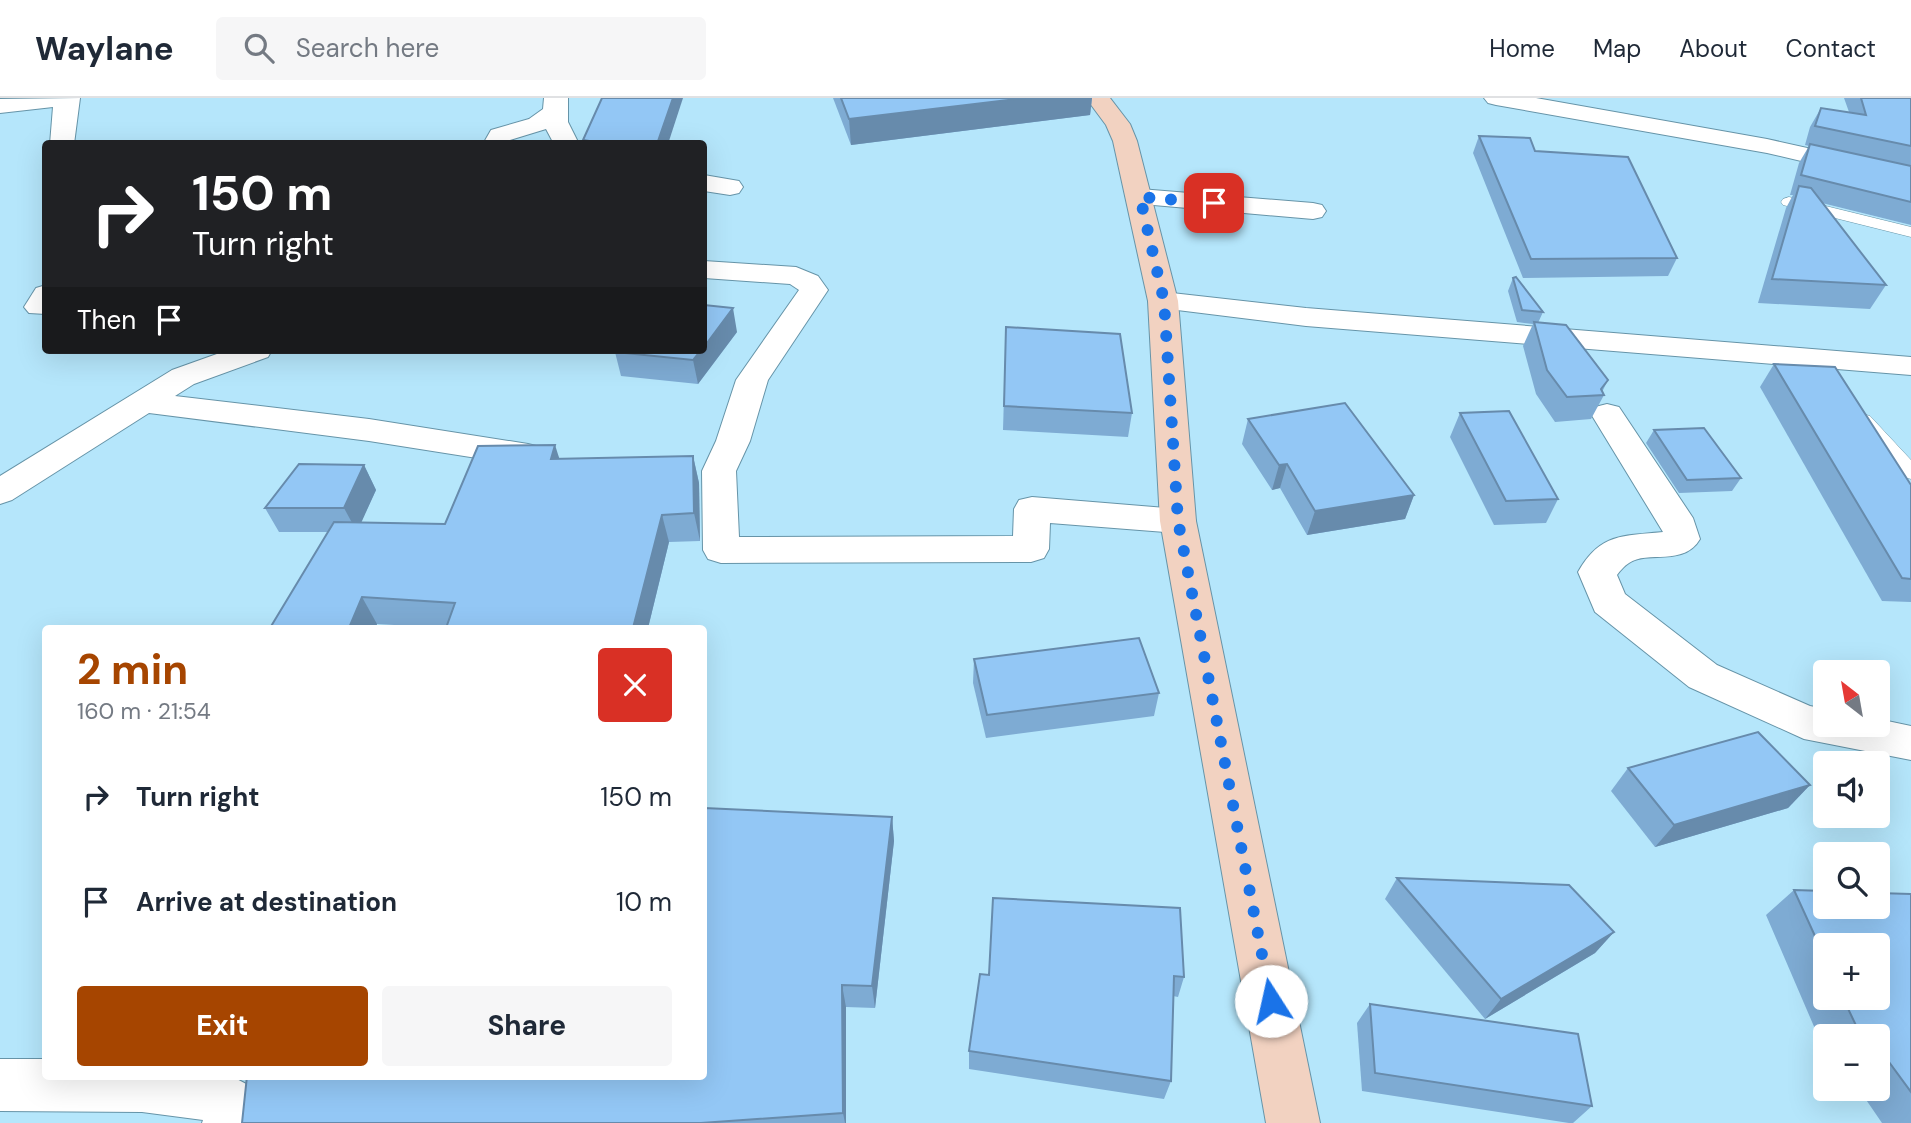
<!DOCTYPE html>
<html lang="en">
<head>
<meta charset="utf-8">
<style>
  :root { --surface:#fff; --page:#f6f6f7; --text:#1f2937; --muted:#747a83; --line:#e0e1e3; --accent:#a64500 }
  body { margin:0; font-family:"DM Sans",sans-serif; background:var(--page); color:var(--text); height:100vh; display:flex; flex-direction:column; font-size:26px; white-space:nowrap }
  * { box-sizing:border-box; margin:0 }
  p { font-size:23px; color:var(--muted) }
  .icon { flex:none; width:38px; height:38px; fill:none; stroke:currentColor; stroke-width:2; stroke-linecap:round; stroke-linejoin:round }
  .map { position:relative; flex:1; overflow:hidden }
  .panel { position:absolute; left:42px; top:527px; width:665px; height:455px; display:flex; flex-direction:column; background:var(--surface); border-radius:7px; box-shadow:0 7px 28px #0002 }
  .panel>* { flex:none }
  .hud { position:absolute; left:42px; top:42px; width:665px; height:214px; border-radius:7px; box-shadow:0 7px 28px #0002; background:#202124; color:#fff; overflow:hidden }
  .needle { width:46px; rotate:329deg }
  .fabs { position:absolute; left:1813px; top:562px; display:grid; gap:14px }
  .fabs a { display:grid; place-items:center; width:77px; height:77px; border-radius:7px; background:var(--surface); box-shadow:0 7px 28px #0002; font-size:35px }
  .pin { position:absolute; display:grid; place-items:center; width:60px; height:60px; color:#fff; margin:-30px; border-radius:14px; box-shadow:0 4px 10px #0006 }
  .me { position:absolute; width:77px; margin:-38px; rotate:350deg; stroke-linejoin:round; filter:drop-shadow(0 0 5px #0008) }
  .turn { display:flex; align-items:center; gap:24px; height:147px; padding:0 35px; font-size:32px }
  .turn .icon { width:91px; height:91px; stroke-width:2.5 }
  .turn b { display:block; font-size:49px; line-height:60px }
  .then { display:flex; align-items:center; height:66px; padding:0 35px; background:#0003; gap:14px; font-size:26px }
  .round { display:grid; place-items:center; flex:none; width:74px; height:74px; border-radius:7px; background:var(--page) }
  .head { display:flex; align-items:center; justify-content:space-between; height:119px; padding:0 35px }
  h1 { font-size:42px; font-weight:700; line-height:52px; color:var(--accent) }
  .cta { display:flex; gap:14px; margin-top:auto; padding:14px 35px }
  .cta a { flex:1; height:80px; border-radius:7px; background:var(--accent); color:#fff; font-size:28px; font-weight:700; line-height:80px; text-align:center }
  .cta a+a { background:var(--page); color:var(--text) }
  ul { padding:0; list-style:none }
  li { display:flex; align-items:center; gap:21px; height:105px; padding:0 35px }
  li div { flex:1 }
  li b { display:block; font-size:26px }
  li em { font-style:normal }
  header { display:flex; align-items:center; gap:42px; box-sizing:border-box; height:98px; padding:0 35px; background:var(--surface); border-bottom:2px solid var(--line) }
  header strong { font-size:33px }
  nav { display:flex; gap:38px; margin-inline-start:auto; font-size:24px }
  .search { width:490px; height:63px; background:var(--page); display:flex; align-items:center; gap:18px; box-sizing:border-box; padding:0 24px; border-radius:7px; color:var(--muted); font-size:26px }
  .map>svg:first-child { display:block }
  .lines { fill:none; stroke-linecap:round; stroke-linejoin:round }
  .lane-casing { stroke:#6694a8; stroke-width:1 }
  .street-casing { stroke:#6694a8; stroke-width:2 }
  .secondary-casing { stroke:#6694a8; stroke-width:2 }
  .lane { fill:#fff; fill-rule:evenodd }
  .street { fill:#fff; fill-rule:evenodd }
  .secondary { fill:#f2d2c1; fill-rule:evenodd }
  .wall { fill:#7eabd3; fill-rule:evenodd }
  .shaded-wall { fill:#678bac }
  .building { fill:#93c7f5; stroke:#678bac; stroke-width:2 }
  .route { stroke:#1a73e8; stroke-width:12; stroke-dasharray:0 21.6 }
</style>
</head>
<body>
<header>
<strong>Waylane</strong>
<div class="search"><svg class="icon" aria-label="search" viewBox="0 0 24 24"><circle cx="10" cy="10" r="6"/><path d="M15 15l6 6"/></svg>Search here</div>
<nav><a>Home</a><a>Map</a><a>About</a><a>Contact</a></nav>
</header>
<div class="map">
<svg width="1911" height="1025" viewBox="0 0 1911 1025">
  <rect width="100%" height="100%" fill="#b5e6fb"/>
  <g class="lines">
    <defs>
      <g id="lane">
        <path d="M1789,99L1911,129V139L1783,107L1781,104L1783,101Z"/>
        <path d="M1863,316L1870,318L1911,362V381L1904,379L1856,326L1853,322L1856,318Z"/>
      </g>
      <g id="street">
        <path d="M80,0L74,46H50L53,9L0,15V1Z"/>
        <path d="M544,0H568V24L579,46H554L546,31L510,42L508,46H483L491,32L529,21L543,11Z"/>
        <path d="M1484,0H1536L1767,41L1911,73V89L1767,55L1496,7L1488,5Z"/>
        <path d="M704,77L739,83L743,89L739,95L730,97L704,93Z"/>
        <path d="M1140,91L1313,105L1322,107L1326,113L1322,119L1313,121L1131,105L1127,99L1131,93Z"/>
        <path d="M704,163L796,169L818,178L828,192L768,282L750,343L736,373L739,439L1013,438L1014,411L1019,402L1032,399L1178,411L1191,414L1196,423L1191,432L1178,435L1050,425L1049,451L1044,460L1031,464L721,465L708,461L703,452L702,373L716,343L736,282L799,192L790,186L704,180Z"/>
        <path d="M46,187V216L29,215L24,209L36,190Z"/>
        <path d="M1163,194L1306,210L1911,259V277L1306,228L1153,209L1148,203L1153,197Z"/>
        <path d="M228,252H272L268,259L194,286L175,298L369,321L528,346L540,349L545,357L540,365L528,368L369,343L149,315L12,402L0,406V378L172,272Z"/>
        <path d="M1607,306L1619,309L1693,420L1700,441C1684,469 1647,452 1629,465C1624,468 1620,473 1617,477L1625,496L1717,567L1810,608L1825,611V626H1878V621L1911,628V662L1804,641L1689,589L1595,514L1578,474C1600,435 1623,438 1663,434L1591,316L1595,309Z"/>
        <path d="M0,961H46V978H231L250,988L258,1007L256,1025H202L203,1022L142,1014L0,1013Z"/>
      </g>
      <path id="secondary" d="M1086,0H1110L1130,26L1137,43L1178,203L1196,423L1320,1025H1266L1160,423L1148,203L1113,43L1106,27Z"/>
    </defs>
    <!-- lane casing -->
    <use href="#lane" class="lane-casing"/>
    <!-- street casing -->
    <use href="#street" class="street-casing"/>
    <!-- secondary casing -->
    <use href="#secondary" class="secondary-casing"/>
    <!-- lane -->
    <use href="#lane" class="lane"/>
    <!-- street -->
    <use href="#street" class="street"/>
    <!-- secondary -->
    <use href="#secondary" class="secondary"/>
  </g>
  <!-- wall -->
  <g class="wall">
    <path d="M833,0H1092L1090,17L851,47Z"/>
    <path d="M1844,0H1911V127L1822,105L1886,187L1870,211L1758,205L1786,110L1793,97H1790L1799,65L1809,48L1805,47L1810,29L1821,10L1849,14Z"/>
    <path d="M1479,38L1535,53L1677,160L1668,178L1523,180L1473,55Z"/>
    <path d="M583,42L668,46H584Z"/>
    <path d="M1513,180L1543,214L1538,225L1608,282L1602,294L1604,297L1591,321L1555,324L1536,296L1523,248L1533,226L1517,224L1508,193Z"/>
    <path d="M1006,229L1132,315L1128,339L1003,332Z"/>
    <path d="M737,234L698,286L621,278L615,254Z"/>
    <path d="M1774,266L1911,387V504L1882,503L1760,289Z"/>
    <path d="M1460,315L1558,401L1546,425L1494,427L1450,339Z"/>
    <path d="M1248,321L1414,397L1405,421L1307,437L1280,390L1272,392L1242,346Z"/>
    <path d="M1654,332L1741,380L1732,393L1679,395L1646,345Z"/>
    <path d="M693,358L699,385L700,443L669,444L648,530H446L377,526L376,530L328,434H279L265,410L364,367L376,392L361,424L445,426L560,361Z"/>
    <path d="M974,561L1159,595L1154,618L986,640L973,585Z"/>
    <path d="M1628,670L1810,687L1788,710L1655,749L1611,693Z"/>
    <path d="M892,719L894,743L875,910L846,909V1025H242L704,978Z"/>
    <path d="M1397,780L1614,834L1595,855L1485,921L1385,801Z"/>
    <path d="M1794,792L1911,796V1025H1882L1858,990H1878V938H1825V954L1766,817ZM1825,847L1878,900H1825Z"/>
    <path d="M989,877L1184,879L1178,899L1173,898L1171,983L1164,1001L969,971V953Z"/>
    <path d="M1370,906L1592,1008L1573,1025H1569L1362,993L1357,925Z"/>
  </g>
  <!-- shaded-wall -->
  <g class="shaded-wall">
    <path d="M673,0H683L668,46H657Z"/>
    <path d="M1025,0H1092L1090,17L851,47L849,21Z"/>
    <path d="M733,210L737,234L698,286L693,262L701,252H704V249Z"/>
    <path d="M555,347L564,375L551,361Z"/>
    <path d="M693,358L699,385L700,443L694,415Z"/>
    <path d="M1287,366L1280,390L1272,392L1279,367Z"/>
    <path d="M364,367L376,392L357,434L344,410Z"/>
    <path d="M1414,397L1405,421L1307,437L1315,413Z"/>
    <path d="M662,417L669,444L648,530H633Z"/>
    <path d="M362,499L377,526L376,530H349Z"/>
    <path d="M1810,687L1788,710L1655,749L1674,727Z"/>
    <path d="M892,719L894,743L875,910L872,888Z"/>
    <path d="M1614,834L1595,855L1485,921L1501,901Z"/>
    <path d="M842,887L846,909V1025H845L843,1015Z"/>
  </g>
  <!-- building -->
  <g class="building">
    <path d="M602,0H673L657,46H608L583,42Z"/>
    <path d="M841,0H1025L849,21Z"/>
    <path d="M1861,0H1911V48L1815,28L1821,10L1866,17Z"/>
    <path d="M1479,38L1530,40L1535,53L1628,59L1677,160L1531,161Z"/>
    <path d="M1810,46L1911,68V104L1801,77Z"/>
    <path d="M1799,88L1811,90L1886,187L1772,181Z"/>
    <path d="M1516,179L1543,214L1522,212L1513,180Z"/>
    <path d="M704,207L733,210L704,249Z"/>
    <path d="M1534,224L1566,227L1608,282L1601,291L1604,297L1567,299L1547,272Z"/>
    <path d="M1006,229L1120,236L1132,315L1004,308Z"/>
    <path d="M617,252H701L693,262L615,254Z"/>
    <path d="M1774,266L1835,269L1911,387V481L1902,480Z"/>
    <path d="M1345,305L1414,397L1315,413L1287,366L1279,367L1248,321Z"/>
    <path d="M1509,313L1558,401L1506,403L1460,315Z"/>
    <path d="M1704,330L1741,380L1687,382L1654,332Z"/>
    <path d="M555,347L551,361L693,358L694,415L662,417L633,530H446L455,505L362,499L349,530H270L334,424L445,426L478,348Z"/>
    <path d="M299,366L364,367L344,410H265Z"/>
    <path d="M1139,540L1159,595L987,617L974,561Z"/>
    <path d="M1758,634L1810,687L1674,727L1628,670Z"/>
    <path d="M704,710L892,719L872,888L842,887L843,1015L701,1025H242L247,978H704Z"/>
    <path d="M1397,780L1569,787L1614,834L1501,901Z"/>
    <path d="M1794,792L1825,793V808H1878V795L1911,796V994L1878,949V938H1861L1843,900H1878V847H1825V860Z"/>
    <path d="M993,800L1180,810L1184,879L1174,878L1171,983L969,953L980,876L989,877Z"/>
    <path d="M1370,906L1578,936L1592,1008L1375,975Z"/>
  </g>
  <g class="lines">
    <!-- route -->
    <path class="route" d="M1214,105L1140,99L1164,203L1178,423L1271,903"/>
  </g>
</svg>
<div class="fabs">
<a><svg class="needle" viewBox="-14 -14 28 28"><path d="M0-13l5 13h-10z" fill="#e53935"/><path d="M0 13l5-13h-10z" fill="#747a83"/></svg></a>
<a><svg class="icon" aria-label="sound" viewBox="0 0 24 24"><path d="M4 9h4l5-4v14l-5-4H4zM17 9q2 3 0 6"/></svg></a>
<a><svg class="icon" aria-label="search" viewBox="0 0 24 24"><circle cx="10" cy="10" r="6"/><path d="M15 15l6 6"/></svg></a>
<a>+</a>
<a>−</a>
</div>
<div class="pin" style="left:1214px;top:105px;background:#d93025"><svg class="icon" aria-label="arrive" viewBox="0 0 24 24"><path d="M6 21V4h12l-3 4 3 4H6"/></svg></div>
<svg class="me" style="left:1271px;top:903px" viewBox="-20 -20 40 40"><circle r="19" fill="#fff"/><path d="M0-13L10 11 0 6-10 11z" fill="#1a73e8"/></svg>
<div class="hud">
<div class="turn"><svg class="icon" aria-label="right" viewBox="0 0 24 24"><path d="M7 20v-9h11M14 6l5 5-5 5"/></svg><div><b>150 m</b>Turn right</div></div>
<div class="then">Then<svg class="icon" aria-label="arrive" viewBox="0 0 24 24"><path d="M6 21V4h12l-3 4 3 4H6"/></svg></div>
</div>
<section class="panel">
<div class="head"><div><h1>2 min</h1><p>160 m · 21:54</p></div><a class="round" style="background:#d93025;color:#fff"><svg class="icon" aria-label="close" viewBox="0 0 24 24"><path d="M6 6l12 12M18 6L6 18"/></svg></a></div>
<ul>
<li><svg class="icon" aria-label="right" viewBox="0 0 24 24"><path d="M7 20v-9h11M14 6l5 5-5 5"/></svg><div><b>Turn right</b></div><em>150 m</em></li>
<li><svg class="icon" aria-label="arrive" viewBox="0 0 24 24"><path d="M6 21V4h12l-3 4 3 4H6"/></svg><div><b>Arrive at destination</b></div><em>10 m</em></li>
</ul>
<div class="cta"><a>Exit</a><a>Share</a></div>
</section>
</div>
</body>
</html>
